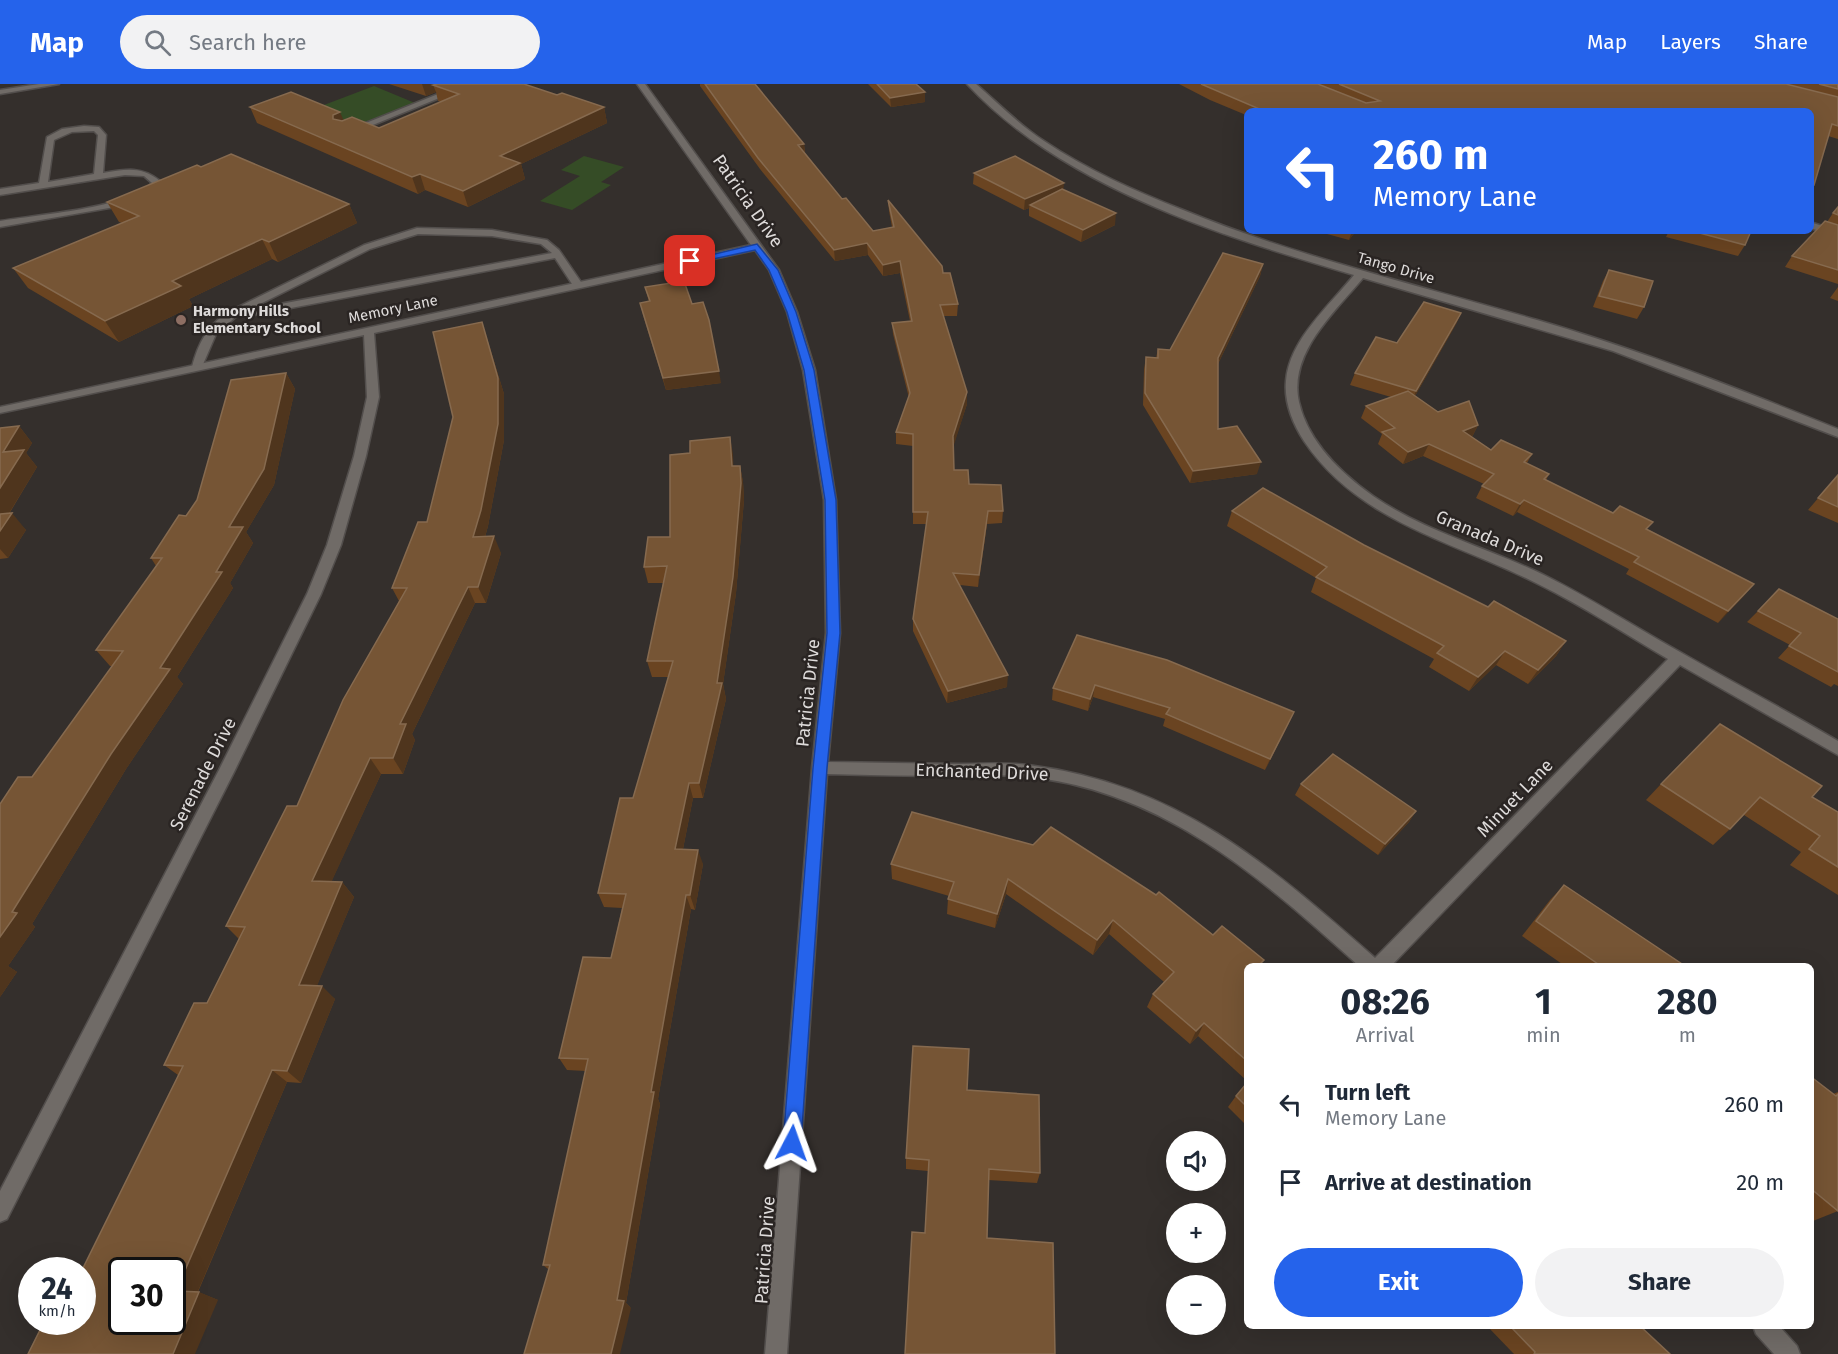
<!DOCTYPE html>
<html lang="en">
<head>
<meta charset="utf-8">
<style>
  :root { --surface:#fff; --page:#f2f2f3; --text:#1f2937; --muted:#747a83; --accent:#2563eb }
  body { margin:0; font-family:"Fira Sans",sans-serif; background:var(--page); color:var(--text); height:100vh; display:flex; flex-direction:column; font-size:22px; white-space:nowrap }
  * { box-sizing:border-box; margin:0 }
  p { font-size:20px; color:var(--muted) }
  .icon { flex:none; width:33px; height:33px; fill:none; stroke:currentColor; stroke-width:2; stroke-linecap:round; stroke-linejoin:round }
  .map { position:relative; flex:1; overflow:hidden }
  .sheet { position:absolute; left:1244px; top:879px; width:570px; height:366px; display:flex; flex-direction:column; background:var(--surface); border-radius:9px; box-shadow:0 6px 24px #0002 }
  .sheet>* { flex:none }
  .banner { position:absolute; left:1244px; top:24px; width:570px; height:126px; border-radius:9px; box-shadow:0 6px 24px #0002; background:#2563eb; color:#fff; overflow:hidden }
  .buttons { position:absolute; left:1166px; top:1047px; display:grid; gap:12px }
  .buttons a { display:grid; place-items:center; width:60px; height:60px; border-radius:50%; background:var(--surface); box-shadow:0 6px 24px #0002; font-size:30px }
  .speed { position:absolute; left:18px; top:1173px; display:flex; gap:12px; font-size:30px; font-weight:700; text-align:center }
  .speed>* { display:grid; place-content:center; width:78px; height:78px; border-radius:50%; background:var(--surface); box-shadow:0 6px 24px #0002; line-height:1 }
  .speed small { font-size:15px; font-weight:400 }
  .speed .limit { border:3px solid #111; border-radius:9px; background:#fff; color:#111 }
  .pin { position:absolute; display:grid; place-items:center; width:51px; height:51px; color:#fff; margin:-26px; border-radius:12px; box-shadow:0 3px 9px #0006 }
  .me { position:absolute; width:66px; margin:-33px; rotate:4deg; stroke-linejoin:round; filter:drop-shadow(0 0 4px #0008) }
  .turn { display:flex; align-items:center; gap:21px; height:126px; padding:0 30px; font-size:27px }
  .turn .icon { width:78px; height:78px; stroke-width:2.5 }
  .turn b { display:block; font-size:42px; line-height:51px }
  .eta { display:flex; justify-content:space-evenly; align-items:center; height:102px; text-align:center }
  .eta b { font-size:36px; font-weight:700; line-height:42px }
  .cta { display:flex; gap:12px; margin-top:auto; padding:12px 30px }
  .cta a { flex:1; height:69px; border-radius:36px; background:var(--accent); color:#fff; font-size:24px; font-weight:700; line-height:69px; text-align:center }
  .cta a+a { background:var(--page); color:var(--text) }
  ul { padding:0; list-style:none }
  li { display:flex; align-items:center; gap:18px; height:78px; padding:0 30px }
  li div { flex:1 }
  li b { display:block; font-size:22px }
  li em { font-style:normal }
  header { display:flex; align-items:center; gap:36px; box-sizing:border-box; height:84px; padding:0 30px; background:var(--accent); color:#fff }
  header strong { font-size:28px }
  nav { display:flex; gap:33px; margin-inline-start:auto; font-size:21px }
  .search { width:420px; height:54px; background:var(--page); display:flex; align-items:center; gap:15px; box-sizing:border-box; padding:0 21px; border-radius:33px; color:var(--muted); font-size:22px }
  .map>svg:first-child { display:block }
  .green { fill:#354c26 }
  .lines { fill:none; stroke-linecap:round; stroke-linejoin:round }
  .lane-casing { stroke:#524e4c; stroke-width:3 }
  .street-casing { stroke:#524e4c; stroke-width:3 }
  .lane { fill:#706b67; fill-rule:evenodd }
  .street { fill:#706b67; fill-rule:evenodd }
  .wall { fill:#6a4421 }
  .shaded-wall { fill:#4f351d }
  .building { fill:#765535; stroke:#866a4f; stroke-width:1.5; fill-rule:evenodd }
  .route { fill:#2563eb; stroke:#184099; stroke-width:1.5 }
  .education-dot { fill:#8d6e63; stroke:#2a2523; stroke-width:2 }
  .labels { text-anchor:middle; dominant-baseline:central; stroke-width:5; stroke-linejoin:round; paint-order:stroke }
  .far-street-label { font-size:15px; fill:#dedbda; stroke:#2a2523 }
  .far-poi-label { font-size:15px; font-weight:bold; fill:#dedbda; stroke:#2a2523; text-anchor:start }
  .street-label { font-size:18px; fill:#dedbda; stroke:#2a2523 }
</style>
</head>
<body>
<header>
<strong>Map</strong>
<div class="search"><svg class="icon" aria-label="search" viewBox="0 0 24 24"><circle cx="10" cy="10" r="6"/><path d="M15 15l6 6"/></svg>Search here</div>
<nav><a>Map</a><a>Layers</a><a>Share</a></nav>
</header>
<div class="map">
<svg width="1838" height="1270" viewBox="0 0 1838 1270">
  <rect width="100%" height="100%" fill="#342f2c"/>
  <!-- green -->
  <g class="green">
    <path d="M374,2L415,19L357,41L316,24Z"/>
    <path d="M584,72L624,83L601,98L611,101L572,126L540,117L580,92L561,86Z"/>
  </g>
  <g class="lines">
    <defs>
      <g id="lane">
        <path d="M463,0H474L353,49L346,47Z"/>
        <path d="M84,42L99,43L106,51L103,89C126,85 142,82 160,97V101L152,110L132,120L0,143V137C35,131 130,124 152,99L144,92L125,91L0,111V105L39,99L47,53L62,45ZM94,47L98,51L94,90L48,98L54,56L72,48Z"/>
        <path d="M417,144L492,146L547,156L559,166L583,201L574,203L555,174L243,233L238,231L216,250L201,285L192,283C198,260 207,243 226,229L364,161ZM418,150L492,152L541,160L552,169L248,226L370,165Z"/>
      </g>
      <g id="street">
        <path d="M39,0H59L0,10V6Z"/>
        <path d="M637,0H645L779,186L797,228L815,286L836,416L840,549L828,678C872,679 916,679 960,680C983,680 1006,678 1028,681C1177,700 1267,779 1375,874L1668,575C1625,550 1583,522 1538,500C1456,458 1359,439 1304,357C1293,340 1284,318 1286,297C1289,256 1330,221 1354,191C1222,152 1064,104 967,0H976C998,19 1019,41 1044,57C1087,86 1135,107 1183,126C1298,173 1418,201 1537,236C1640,266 1739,305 1838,345V353L1613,267L1363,194C1335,228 1288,269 1299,318C1308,358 1341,389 1373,412C1425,448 1489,464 1546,492C1592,515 1635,543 1680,568C1732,598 1786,626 1838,657V671L1680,581L1391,882H1359C1260,793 1162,705 1022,692C1001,691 980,692 959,692C915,692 871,691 827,690L787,1270H765L812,684L826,549L824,416L803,286L787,228L769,186L755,166L374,249L379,313L366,372L341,461L321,510L234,688L7,1135L0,1138V1107L219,686L307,510L327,461L354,372L367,313L364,251L0,329V323L751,161Z"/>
        <path d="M1810,138L1838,147V153L1810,144Z"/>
        <path d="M1753,1242H1779L1797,1262L1800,1270H1774L1756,1250Z"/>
      </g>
    </defs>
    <!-- lane casing -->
    <use href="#lane" class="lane-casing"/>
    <!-- street casing -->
    <use href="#street" class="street-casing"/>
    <!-- lane -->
    <use href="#lane" class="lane"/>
    <!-- street -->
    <use href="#street" class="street"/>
  </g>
  <!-- wall -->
  <g class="wall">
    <path d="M389,0H524L557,11L604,23L607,39L521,80L525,95L468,123L425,106L418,110L257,39L250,23L344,37L379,44L441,18L438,17L436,8L426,12Z"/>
    <path d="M700,0H755L804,60L805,69L842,115L873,147L892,143L889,127L888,116L943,189L958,220L957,232H943L967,320L953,362L954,386L969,400L1003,427L1002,439L987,440L978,503L960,501L1007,603L947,619L913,547V535L927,440H913V362L896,360V348L909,314L893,250L892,239L910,237L900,189L883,192L868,171L835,177L760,85L700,2Z"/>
    <path d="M868,0H916L925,8V18L891,23Z"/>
    <path d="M1179,0H1838V55L1828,52L1814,101L1810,106V27H1246V31L1210,16Z"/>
    <path d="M201,83L349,120L357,139L278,178L272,175L189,215L193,222L119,258L28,204L13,184L122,139L119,138L107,118Z"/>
    <path d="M974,89L1063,106L1115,141L1081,158L1029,132V124L1024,126L973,100Z"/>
    <path d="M1838,123V200L1785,183L1792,172L1827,138L1833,129Z"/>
    <path d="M1316,147H1356L1349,156Z"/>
    <path d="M1669,147H1751L1745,161L1738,172L1666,153Z"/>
    <path d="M1263,180L1260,192L1218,280V345L1257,390L1190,399L1143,321L1144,285L1146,273L1156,274L1158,265L1170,266Z"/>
    <path d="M1609,186L1644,223L1637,235L1593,223L1603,197Z"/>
    <path d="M645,203L721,299L666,306L643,231L640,219L649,218Z"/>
    <path d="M1838,203V217L1830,214Z"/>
    <path d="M1461,229L1456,240L1415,312L1438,328L1478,341L1472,353L1491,366L1532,370L1527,379L1549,390L1546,396L1647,445L1754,500L1718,539L1626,490L1629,485L1517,428L1513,432L1476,414L1482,402L1484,400L1423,372L1403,380L1378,360L1382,350L1361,334L1366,322L1391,313L1350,301L1355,289L1397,259Z"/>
    <path d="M482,238L504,310V356L488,442L485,453L501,469L486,519H475L412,650L415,656L403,690H381L331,798H342L354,813L317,901L335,915L301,999L287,998L198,1208L218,1216L82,1238L178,991L164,981L207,919L239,855L226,842L297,722L399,517L392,504L427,438Z"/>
    <path d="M286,289L295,305L274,401L246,448L253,459L230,499L233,504L177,593L183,600L126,685L32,840L35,843L8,882L17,888L0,913L32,693L112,582H110L96,566L156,482L151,474L186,432Z"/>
    <path d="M19,342L32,359L26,369L37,383L9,430L26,446L8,474L0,475V344Z"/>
    <path d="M730,353L733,382H740L743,398L744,416L736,509L723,600L726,615L703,714H693L683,765L703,780L695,826L691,825L658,1015L660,1020L626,1219L631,1224L548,1185L543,1181L586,987L567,986L559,974L611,874L622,824L604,823L598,809L633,714L668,593H652L647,577L663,499H648L644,483L670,453L690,369Z"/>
    <path d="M1838,391V439L1808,426Z"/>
    <path d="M1232,427L1364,461L1488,523L1566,557L1556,572L1528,600L1496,581L1469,607L1429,583L1434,575L1311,508L1316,494L1227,442Z"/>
    <path d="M1758,527L1838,535V602L1834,600L1831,603L1778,574L1790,561L1747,538Z"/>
    <path d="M1077,551L1289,639L1265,686L1163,642L1165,635L1093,613L1088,627L1052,616L1053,604Z"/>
    <path d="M1301,700L1416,727L1409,738L1378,771L1295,711Z"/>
    <path d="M1661,700L1812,713L1838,728V811L1790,781L1801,768L1744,731L1730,745L1713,761L1646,716Z"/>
    <path d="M912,728L1246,882V996L1198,952L1190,960L1147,923L1153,910L1164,898L1109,850L1093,871L1006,810L995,844L947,830L948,815L949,812L892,795L891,780Z"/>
    <path d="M1564,801L1685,882H1565L1522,852L1550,816Z"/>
    <path d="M1810,992L1833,1010L1838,1008V1127L1813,1137L1810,1135Z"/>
    <path d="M1246,1000V1041L1228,1023L1236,1012Z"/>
    <path d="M967,1006L1040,1089L1037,1099L988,1096L987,1154L925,1149L928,1087L906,1085V1074Z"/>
    <path d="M1487,1242H1640L1670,1270H1514Z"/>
  </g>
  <!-- shaded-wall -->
  <g class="shaded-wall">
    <path d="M422,0H457L433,1L436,8L426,12Z"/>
    <path d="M925,8V18L891,23L890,14Z"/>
    <path d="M604,23L607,39L521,80L525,95L468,123L463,107L500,72Z"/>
    <path d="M340,28L347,44L333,35V31Z"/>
    <path d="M804,60L805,71L798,61Z"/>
    <path d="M420,90L425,106L418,110L412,93Z"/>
    <path d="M1064,99L1063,110L1030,121L1029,124L1024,126L1025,115Z"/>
    <path d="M349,120L357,139L278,178L269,158Z"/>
    <path d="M1116,129L1115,141L1081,158L1083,146Z"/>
    <path d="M1352,147H1356L1349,156Z"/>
    <path d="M262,155L272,175L189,215L193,222L119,258L105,237L172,197Z"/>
    <path d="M867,159L868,171L835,177L834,166Z"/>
    <path d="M900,177V189L883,192V181Z"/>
    <path d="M1263,180L1260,192L1215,286L1218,274Z"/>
    <path d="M1461,229L1456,240L1411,319L1416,307Z"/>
    <path d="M482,238L504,310V356L488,442L480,470L473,453Z"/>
    <path d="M719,287L721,299L666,306L663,294Z"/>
    <path d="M286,289L295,305L274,401L246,448L253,459L230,499L233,504L177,593L183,600L126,685L32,840L35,843L8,882L17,888L0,913V853L12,828L160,584L216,488L229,443Z"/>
    <path d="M967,308V320L953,364V352Z"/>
    <path d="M1478,341L1472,353L1463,347Z"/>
    <path d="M19,342L32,359L26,369L37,383L0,444V404L3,368Z"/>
    <path d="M730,353L733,370L734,399L732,382Z"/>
    <path d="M1429,360L1423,372L1403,380L1408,368Z"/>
    <path d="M1261,378L1257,390L1190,399L1193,387Z"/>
    <path d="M740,382L743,398L744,416L736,509L723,600L726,615L703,714L699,699Z"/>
    <path d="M1524,416L1517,428L1513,432L1520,420Z"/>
    <path d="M988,427L987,440L978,503L979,491Z"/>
    <path d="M12,429L26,446L8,474L0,465V447Z"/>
    <path d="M494,452L501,469L486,519L478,503Z"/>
    <path d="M1754,500L1744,512L1718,539L1728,527Z"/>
    <path d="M468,503L475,519L412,650L415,656L403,690L393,674L400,640Z"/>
    <path d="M1566,557L1556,572L1528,600L1538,586Z"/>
    <path d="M1505,567L1496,581L1469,607L1478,593Z"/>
    <path d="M1008,591L1007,603L947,619L948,607Z"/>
    <path d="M1095,601L1093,613L1088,627L1090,615Z"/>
    <path d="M1294,628L1289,639L1265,686L1270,675Z"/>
    <path d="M370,674L381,690L325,812L312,797Z"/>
    <path d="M689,699L693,714L680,780L675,765Z"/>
    <path d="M1416,727L1409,738L1378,771L1385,760Z"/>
    <path d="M698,766L703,780L695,826L690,811Z"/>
    <path d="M1008,795L1006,810L995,844L997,830Z"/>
    <path d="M342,798L354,813L312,914L299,901Z"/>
    <path d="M686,811L691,825L658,1015L660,1020L626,1219L631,1224L620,1270H611L617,1216L651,1008Z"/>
    <path d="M1113,836L1109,850L1093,871L1097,856Z"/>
    <path d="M322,902L335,915L301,999L287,987Z"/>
    <path d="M1204,939L1198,952L1190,960L1196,947Z"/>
    <path d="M272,986L287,998L195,1214L176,1207Z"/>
    <path d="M199,1208L218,1216L195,1270H173Z"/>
  </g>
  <!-- building -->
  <g class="building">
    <path d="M437,0H524L557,11L562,9L604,23L500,72L520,79L463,107L420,90L412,93L250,23L291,8L340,28L333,31V35L342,37L352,33L379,44L459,10L433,1Z"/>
    <path d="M705,0H755L804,60L798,61L842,115L846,114L873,147L894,143L888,116L942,182L943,189H950L958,220L940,221L967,308L953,352L954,386H968L969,400L1001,401L1003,427H988L979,491L953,489L1008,591L948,607L913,535L928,428H913V350L896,348L910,309L892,239L912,237L900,177L883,181L867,159L834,166L758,74Z"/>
    <path d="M877,0H916L925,8L890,14Z"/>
    <path d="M1201,0H1318L1366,19L1380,17L1339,0H1786L1838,13V42L1832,40L1814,101L1810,100V27H1264Z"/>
    <path d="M1819,0H1838V5Z"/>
    <path d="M231,70L349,120L269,158L262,155L172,197L181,202L105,237L13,184L139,132L107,118L197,81L201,83Z"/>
    <path d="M1015,72L1064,99L1025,115L974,89Z"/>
    <path d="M1062,105L1116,129L1083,146L1030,121Z"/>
    <path d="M1838,123V131L1833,129Z"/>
    <path d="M1825,137L1838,141V186L1792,172Z"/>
    <path d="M1692,147H1751L1745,161Z"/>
    <path d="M1223,169L1263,180L1218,274V345L1237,342L1261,378L1193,387L1145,309L1146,273L1158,274V265L1170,266Z"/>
    <path d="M1609,186L1653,197L1644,223L1599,212Z"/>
    <path d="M684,197L692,220L703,218L709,236L719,287L663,294L640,219L650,217L645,203Z"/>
    <path d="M1424,218L1461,229L1416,307L1355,289L1376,253L1397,259Z"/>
    <path d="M482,238L498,294V340L481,426L473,453L494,452L478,503H468L400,640H406L393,674H370L312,797L342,798L299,901L322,902L287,987L272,986L176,1207L199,1208L173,1270H28L44,1238H82V1186L183,982L164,981L194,919H207L245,843L226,842L287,722H297L343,616L407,504H392L418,438H427L453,333L433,248ZM122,1186H172V1238H122Z"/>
    <path d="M286,289L264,385L229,443H243L216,488H222L160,584L170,585L111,670L12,828L17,829L0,853V720L18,693H32L123,567L96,566L162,474H151L179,431L186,432L197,416L231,296Z"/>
    <path d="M1408,307L1438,328L1469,317L1478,341L1463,347L1491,366L1501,356L1532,370L1524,378L1549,390L1544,395L1613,429L1620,422L1653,438L1646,445L1754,500L1728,527L1634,478L1639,473L1524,416L1520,420L1482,402L1494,390L1429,360L1408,368L1382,348L1395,344L1366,322Z"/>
    <path d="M19,342L3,368L24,366L0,404V344Z"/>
    <path d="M730,353L732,382H740L741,399L733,493L717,599H722L699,699H689L675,765L698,766L690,811H686L651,1008H654L617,1216L624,1217L611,1270H524L550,1181H543L588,975L559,974L583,873L611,874L626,810L598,809L620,714H633L673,577H647L667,482L644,483L648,453H670V371L690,369V357Z"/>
    <path d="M1838,391V423L1818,414Z"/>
    <path d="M1263,404L1364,461L1488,523L1494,517L1566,557L1538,586L1505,567L1478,593L1437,569L1444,562L1316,493L1327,483L1232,427Z"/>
    <path d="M12,429L0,447V430Z"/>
    <path d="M1779,505L1838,535V588L1789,562L1801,549L1758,527Z"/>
    <path d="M1077,551L1167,576L1294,628L1270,675L1166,630L1170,624L1095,601L1090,615L1053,604Z"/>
    <path d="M1720,640L1822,702L1812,713L1838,728V783L1809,765L1820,752L1760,713L1730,745L1661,700Z"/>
    <path d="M1333,670L1416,727L1385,760L1301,700Z"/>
    <path d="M912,728L1033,761L1051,743L1156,811L1159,808L1213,851L1222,842L1264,876L1259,881L1261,882H1246V976L1204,939L1196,947L1153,910L1174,888L1113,836L1097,856L1008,795L997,830L948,815L954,798L891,780Z"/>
    <path d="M1564,801L1685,882H1601L1536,837Z"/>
    <path d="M913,962L969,965L967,1006L1039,1011L1040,1089L989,1085L987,1154L1053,1159L1055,1270H905L912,1148L925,1149L929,1076L906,1074Z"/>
    <path d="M1810,992L1836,1012L1838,1010V1127L1810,1104Z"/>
    <path d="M1246,1000V1022L1236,1012Z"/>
    <path d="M1510,1242H1640L1670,1270H1534L1535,1268Z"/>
  </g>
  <!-- route -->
  <path class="route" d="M757,160L778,186L796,228L814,286L836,416L840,549L827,684L801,1059L798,1066L792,1068L786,1066L783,1059L813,684L827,549L825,416L804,286L787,228L769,186L755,166L690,180L685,177Z"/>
  <!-- markers -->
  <circle class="education-dot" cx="181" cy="236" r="6"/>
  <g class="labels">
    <!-- far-street labels -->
    <g class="far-street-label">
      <text transform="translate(1396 184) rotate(16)">Tango Drive</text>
      <text transform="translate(393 225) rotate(-12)">Memory Lane</text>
    </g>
    <!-- far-poi labels -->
    <g class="far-poi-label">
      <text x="193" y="227">Harmony Hills<tspan x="193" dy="17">Elementary School</tspan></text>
    </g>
    <!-- street labels -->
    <g class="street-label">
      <text transform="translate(748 117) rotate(55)">Patricia Drive</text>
      <text transform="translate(1490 454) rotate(23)">Granada Drive</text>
      <text transform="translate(808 609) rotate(-84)">Patricia Drive</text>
      <text transform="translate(982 688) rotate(2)">Enchanted Drive</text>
      <text transform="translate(203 690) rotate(-63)">Serenade Drive</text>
      <text transform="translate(1515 714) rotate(-46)">Minuet Lane</text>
      <text transform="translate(765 1166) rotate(-86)">Patricia Drive</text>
    </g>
  </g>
</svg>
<div class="buttons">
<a><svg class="icon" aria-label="sound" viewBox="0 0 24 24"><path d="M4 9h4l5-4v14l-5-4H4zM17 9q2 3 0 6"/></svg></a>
<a>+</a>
<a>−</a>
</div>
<div class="speed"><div>24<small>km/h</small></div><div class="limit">30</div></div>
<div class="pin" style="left:690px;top:177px;background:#d93025"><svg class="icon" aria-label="arrive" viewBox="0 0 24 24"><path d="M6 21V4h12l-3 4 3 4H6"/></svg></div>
<svg class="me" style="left:792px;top:1059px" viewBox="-20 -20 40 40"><path d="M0-17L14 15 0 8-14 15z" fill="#2563eb" stroke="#fff" stroke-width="4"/></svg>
<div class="banner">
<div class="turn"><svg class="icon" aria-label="left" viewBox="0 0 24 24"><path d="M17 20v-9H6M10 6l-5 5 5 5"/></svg><div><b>260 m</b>Memory Lane</div></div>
</div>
<section class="sheet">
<div class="eta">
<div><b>08:26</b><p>Arrival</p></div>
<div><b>1</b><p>min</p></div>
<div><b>280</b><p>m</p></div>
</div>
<ul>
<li><svg class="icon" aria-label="left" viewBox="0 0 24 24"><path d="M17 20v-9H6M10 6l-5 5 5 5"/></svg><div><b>Turn left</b><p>Memory Lane</p></div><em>260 m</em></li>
<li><svg class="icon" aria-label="arrive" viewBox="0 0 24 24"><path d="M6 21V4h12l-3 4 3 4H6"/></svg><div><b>Arrive at destination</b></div><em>20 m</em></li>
</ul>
<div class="cta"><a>Exit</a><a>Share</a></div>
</section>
</div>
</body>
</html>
